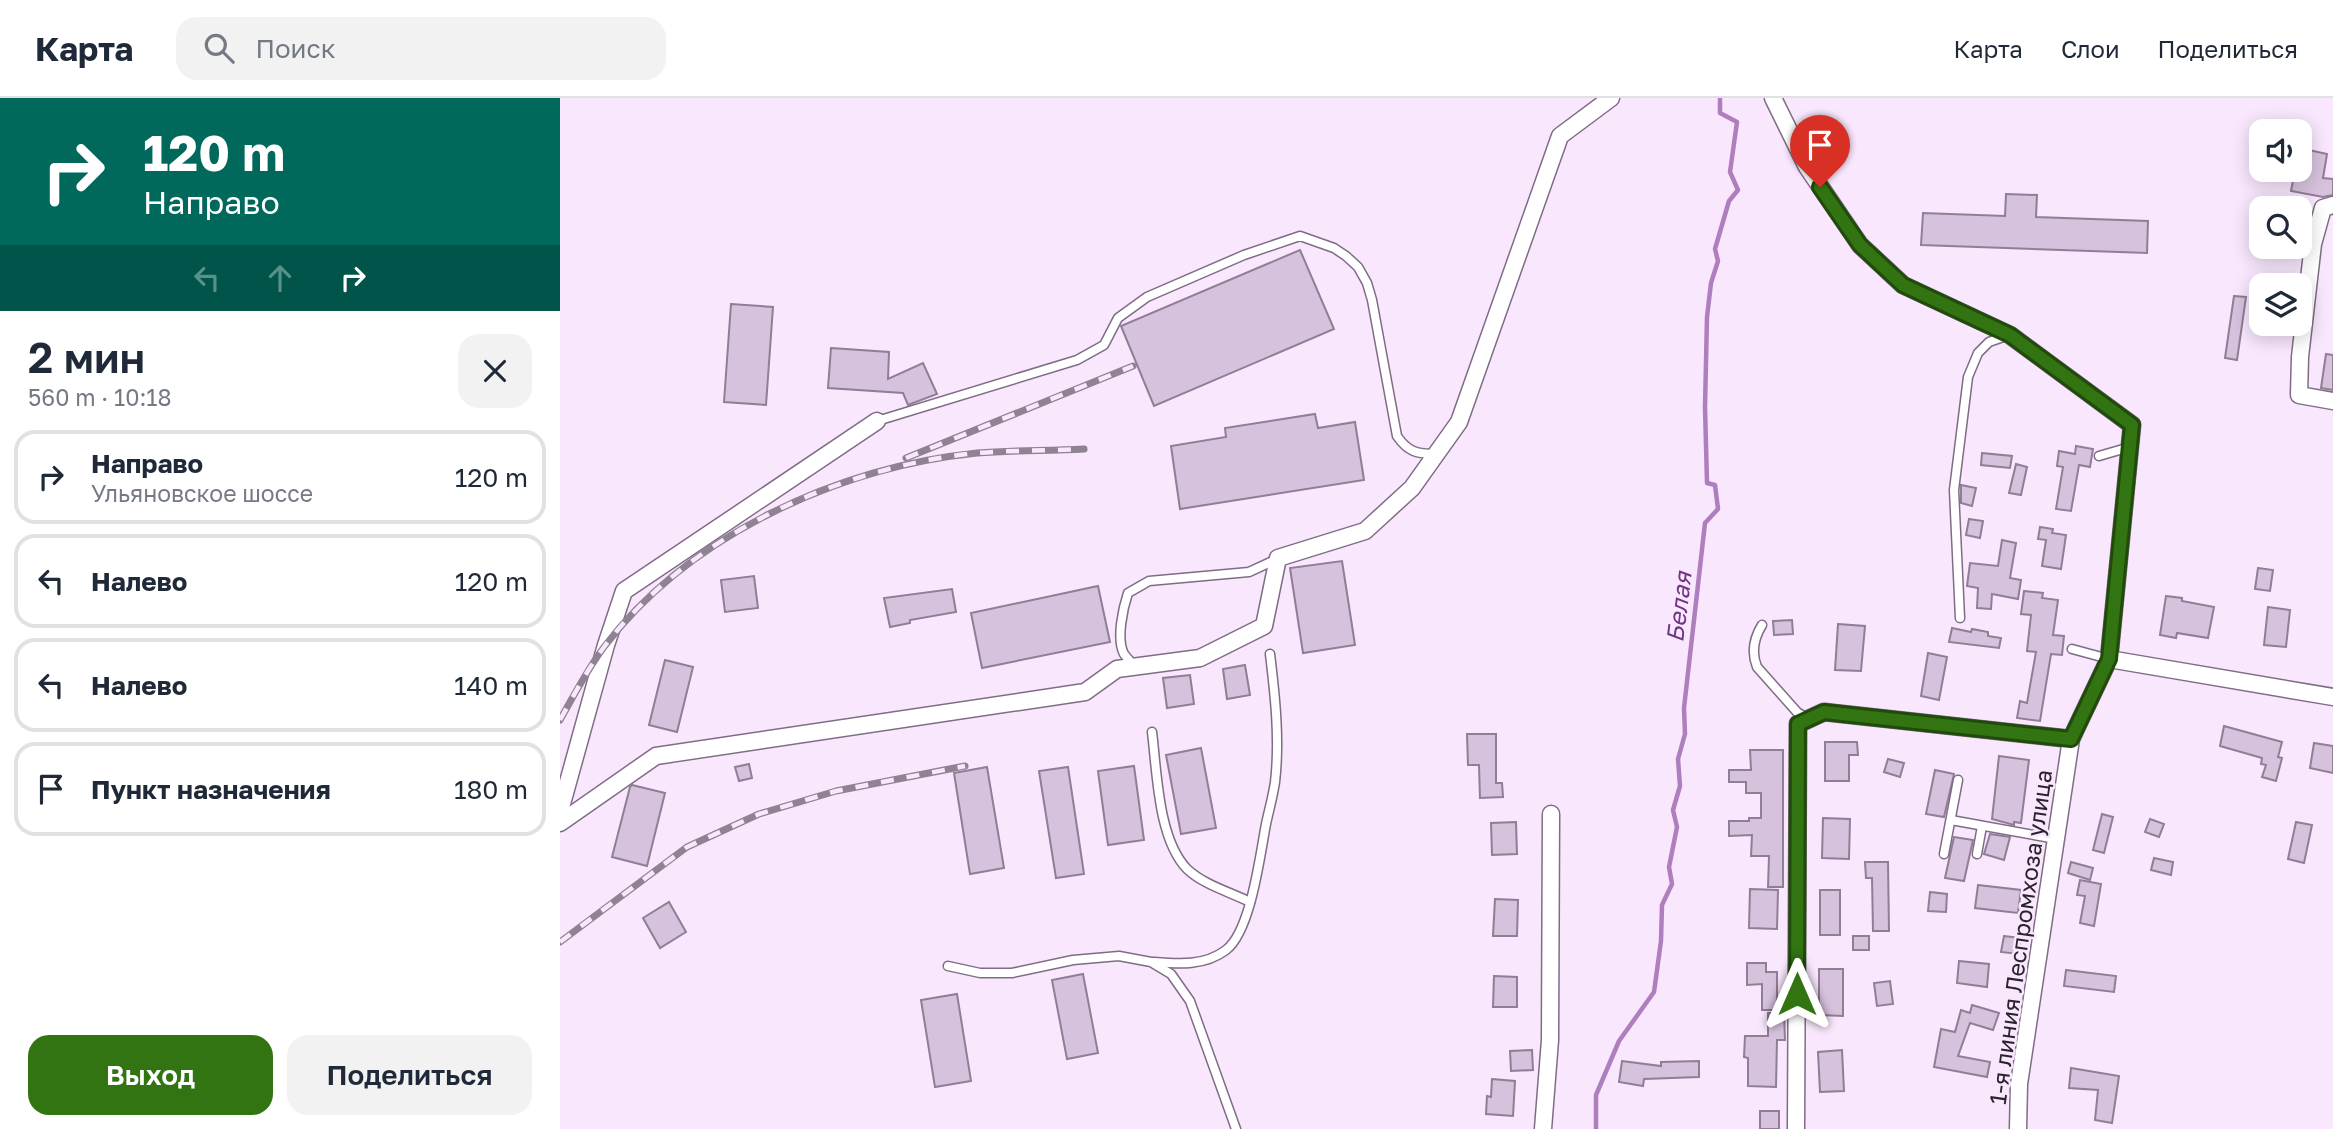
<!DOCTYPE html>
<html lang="ru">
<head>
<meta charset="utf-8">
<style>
  :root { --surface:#fff; --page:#f2f2f3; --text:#1f2937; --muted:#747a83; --line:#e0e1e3; --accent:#327411 }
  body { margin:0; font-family:"Golos Text",sans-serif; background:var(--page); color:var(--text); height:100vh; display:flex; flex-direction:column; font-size:26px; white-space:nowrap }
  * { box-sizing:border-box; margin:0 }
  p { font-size:23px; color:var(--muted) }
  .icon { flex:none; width:38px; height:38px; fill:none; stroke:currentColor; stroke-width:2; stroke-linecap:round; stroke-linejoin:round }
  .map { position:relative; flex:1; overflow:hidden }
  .details { display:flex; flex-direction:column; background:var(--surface); width:560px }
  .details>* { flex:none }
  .hud { background:#00695c; color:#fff; overflow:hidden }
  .tools { position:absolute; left:1689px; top:21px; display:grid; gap:14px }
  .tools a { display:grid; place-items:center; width:63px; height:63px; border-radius:14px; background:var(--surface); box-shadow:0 4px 18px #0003; font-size:35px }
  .pin { position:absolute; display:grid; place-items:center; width:60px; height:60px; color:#fff; margin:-72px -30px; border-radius:50% 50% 50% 0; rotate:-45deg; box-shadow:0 0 7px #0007 }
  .pin .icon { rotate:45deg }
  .me { position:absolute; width:77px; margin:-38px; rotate:0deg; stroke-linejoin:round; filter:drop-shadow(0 0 5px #0008) }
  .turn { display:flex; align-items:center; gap:24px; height:147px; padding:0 28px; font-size:32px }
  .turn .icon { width:91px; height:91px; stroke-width:2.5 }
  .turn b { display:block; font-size:49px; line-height:60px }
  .lanes { display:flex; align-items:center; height:66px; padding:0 28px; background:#0003; justify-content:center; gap:35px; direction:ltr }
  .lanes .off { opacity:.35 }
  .round { display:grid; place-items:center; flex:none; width:74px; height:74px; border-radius:21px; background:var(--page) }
  .summary { display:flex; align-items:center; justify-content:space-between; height:119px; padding:0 28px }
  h1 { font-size:42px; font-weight:600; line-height:52px }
  .button { display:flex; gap:14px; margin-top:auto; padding:14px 28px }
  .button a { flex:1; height:80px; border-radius:21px; background:var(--accent); color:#fff; font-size:28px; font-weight:600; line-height:80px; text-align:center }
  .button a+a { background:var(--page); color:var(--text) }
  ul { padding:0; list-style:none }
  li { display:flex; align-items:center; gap:21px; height:94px; margin:0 14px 10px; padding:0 14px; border:4px solid var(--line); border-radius:21px }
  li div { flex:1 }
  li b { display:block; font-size:26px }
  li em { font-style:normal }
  header { display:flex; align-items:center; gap:42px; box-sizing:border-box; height:98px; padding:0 35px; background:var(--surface); border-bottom:2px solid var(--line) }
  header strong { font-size:33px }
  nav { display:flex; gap:38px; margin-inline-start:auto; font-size:24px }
  .search { width:490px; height:63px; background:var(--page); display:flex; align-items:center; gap:18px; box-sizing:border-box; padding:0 24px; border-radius:21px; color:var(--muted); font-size:26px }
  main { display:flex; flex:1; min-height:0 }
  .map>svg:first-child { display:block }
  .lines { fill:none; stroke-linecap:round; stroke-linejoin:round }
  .stream { stroke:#af7ebf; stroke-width:4.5 }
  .building { fill:#d7c2dd; stroke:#907d96; stroke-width:2 }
  .service-casing { stroke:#7f6c85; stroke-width:11 }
  .minor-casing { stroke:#7f6c85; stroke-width:19 }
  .service { stroke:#fff; stroke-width:8 }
  .minor { stroke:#fff; stroke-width:16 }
  .rail-casing { stroke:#8f8293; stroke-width:7 }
  .rail { stroke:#f8e7fd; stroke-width:4.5; stroke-dasharray:13; stroke-linecap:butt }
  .route-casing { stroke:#204b0b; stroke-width:18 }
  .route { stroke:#327411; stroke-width:12 }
  .labels { text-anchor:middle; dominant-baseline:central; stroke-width:5; stroke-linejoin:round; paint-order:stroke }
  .street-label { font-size:23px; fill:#2a222d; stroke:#f8e7fd }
  .water-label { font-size:24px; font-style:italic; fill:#723484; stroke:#f8e7fd }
</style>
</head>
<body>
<header>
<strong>Карта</strong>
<div class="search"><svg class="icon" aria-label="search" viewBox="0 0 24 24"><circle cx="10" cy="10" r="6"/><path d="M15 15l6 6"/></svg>Поиск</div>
<nav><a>Карта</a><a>Слои</a><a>Поделиться</a></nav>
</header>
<main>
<section class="details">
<div class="hud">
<div class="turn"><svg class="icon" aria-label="right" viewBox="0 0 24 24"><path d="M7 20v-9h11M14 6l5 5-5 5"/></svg><div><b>120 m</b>Направо</div></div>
<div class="lanes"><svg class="icon off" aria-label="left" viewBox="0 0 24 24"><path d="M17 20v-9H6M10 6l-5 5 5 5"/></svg><svg class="icon off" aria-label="ahead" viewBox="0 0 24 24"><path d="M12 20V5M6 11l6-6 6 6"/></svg><svg class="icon" aria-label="right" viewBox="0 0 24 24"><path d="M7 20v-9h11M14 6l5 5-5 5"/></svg></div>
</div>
<div class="summary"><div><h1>2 мин</h1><p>560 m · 10:18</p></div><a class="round"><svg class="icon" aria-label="close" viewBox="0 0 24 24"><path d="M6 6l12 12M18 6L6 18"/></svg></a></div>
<ul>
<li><svg class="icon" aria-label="right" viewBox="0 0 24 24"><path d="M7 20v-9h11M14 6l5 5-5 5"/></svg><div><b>Направо</b><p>Ульяновское шоссе</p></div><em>120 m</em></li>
<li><svg class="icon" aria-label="left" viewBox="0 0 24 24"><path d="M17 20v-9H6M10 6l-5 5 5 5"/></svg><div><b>Налево</b></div><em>120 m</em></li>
<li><svg class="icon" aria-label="left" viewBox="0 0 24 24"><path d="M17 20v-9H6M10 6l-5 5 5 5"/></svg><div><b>Налево</b></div><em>140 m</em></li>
<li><svg class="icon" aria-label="arrive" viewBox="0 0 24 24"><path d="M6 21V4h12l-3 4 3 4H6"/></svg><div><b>Пункт назначения</b></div><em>180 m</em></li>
</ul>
<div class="button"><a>Выход</a><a>Поделиться</a></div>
</section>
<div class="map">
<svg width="1773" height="1031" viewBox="0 0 1773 1031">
  <rect width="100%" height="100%" fill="#f8e7fd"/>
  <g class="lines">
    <!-- stream -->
    <path class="stream" d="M1036,1031V997L1059,943L1094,894L1101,843L1102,807L1112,786L1109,769L1117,729L1113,712L1120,688L1118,661L1125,636L1124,610L1145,425L1158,411L1155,387L1147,385L1145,309L1147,219L1151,185L1158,163L1155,151L1169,103L1178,92L1170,74L1177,24L1160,15V0"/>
  </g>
  <!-- building -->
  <g class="building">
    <path d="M1740,50L1767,56L1763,80L1773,81V97L1763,99L1731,93L1735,72H1740Z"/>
    <path d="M1446,96L1477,97L1476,119L1588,123L1587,155L1361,147L1363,115L1445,118Z"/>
    <path d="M740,152L774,231L594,308L561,228Z"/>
    <path d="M1674,198L1686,199L1677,262L1665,260Z"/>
    <path d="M171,206L213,209L206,307L164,304Z"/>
    <path d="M271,250L329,254L328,281L363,265L377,296L348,307L343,295L268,290Z"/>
    <path d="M1766,256L1773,257V292L1761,290Z"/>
    <path d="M755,316L758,330L795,324L804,382L620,411L611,348L666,339L665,330Z"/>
    <path d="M1516,348L1533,351L1530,369L1519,367L1511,413L1496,411L1503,369L1497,368L1499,353L1515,356Z"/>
    <path d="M1422,355L1452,358L1450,370L1421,367Z"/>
    <path d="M1456,366L1467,369L1461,397L1449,395Z"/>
    <path d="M1401,387L1416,390L1412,408L1401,405Z"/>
    <path d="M1409,421L1423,423L1420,440L1406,437Z"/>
    <path d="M1480,429L1493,431L1492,435L1506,437L1501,471L1482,468L1486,442L1478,441Z"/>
    <path d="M1442,442L1456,445L1450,480L1461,482L1458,501L1432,496L1431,511L1417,510L1418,490L1407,488L1410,465L1438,468Z"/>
    <path d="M782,463L795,547L743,555L730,470Z"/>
    <path d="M1698,470L1713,472L1710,493L1695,491Z"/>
    <path d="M194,478L198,510L165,514L161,482Z"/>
    <path d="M538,488L550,544L422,570L411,515Z"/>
    <path d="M392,491L396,514L350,522V525L330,529L324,500Z"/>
    <path d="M1464,493L1483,495L1482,500L1498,502L1493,537L1504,538L1502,557L1491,556L1480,623L1457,620L1460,603L1467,605L1476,554L1467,553L1471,517L1461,516Z"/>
    <path d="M1606,498L1622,500V503L1654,509L1648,540L1617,535L1616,540L1600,537Z"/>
    <path d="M1708,509L1730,512L1726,549L1704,547Z"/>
    <path d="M1232,522L1233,536L1214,537L1213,523Z"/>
    <path d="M1278,526L1305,528L1301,573L1275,572Z"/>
    <path d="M1392,530L1411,534L1412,531L1428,534V538L1441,540L1439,550L1389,544Z"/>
    <path d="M1368,555L1387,559L1379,602L1361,598Z"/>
    <path d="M105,562L133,569L117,634L89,627Z"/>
    <path d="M685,567L690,597L667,601L663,571Z"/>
    <path d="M630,577L634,606L607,610L603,580Z"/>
    <path d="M1664,628L1722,644L1718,659L1722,660L1716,683L1702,679L1706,667L1701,666L1702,660L1660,648Z"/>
    <path d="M907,636H936V685H942L943,699L920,700L919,667H908Z"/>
    <path d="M1265,644H1297L1298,657H1289V683H1265Z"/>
    <path d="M1754,645L1773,648V675L1750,670Z"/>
    <path d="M641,650L656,730L621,736L606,657Z"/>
    <path d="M1190,652H1223V789H1208L1209,758H1191L1192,737L1169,738V723H1189V720H1201V695H1186V684H1169V672H1191Z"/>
    <path d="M1439,658L1469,662L1461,725L1454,724V727L1432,721Z"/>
    <path d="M1328,661L1344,665L1340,679L1324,674Z"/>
    <path d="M189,666L192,680L179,683L175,669Z"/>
    <path d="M574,668L584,742L548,747L538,673Z"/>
    <path d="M427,669L444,770L410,776L394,675Z"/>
    <path d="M508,669L524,776L496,780L479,673Z"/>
    <path d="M1375,672L1394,676L1384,719L1366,716Z"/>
    <path d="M72,687L105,695L87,768L52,759L70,689Z"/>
    <path d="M1542,716L1553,719L1544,755L1533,752Z"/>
    <path d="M1263,720L1290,721L1289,761L1262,760Z"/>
    <path d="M1590,721L1604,726L1599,739L1585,734Z"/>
    <path d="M956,724L957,756L932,757L931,725Z"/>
    <path d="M1736,724L1752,727L1744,765L1728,761Z"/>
    <path d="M1430,736L1450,739L1444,762L1424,756Z"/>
    <path d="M1394,739L1413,742L1404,783L1385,780Z"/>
    <path d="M1594,760L1613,764L1611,777L1591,772Z"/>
    <path d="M1305,764H1328L1329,833H1313L1312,780H1306Z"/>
    <path d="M1511,764L1533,770L1530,782L1508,775Z"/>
    <path d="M1520,782L1541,786L1534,828L1520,825L1525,798L1517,797Z"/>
    <path d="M1418,787L1461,792L1458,815L1415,810Z"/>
    <path d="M1190,791L1218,792L1217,831L1189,830Z"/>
    <rect x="1260" y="792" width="20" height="45"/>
    <path d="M1370,794L1387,796L1386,814L1368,813Z"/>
    <path d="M935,801L958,802L957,838H933Z"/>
    <path d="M109,804L126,834L100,850L83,820Z"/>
    <rect x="1293" y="838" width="16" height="14"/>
    <path d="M1444,838L1461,840L1458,856L1441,854Z"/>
    <path d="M1399,863L1429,866L1427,889L1397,885Z"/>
    <path d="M1187,865H1206V874H1217V912H1202V886L1187,887Z"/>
    <path d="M1259,871H1283V918L1259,917Z"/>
    <path d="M1506,872L1556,878L1554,894L1504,888Z"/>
    <path d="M523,876L538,955L507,961L492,882Z"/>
    <path d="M934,878L957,879V909H933Z"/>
    <path d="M1330,883L1333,906L1317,908L1314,885Z"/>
    <path d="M397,896L411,983L375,989L361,902Z"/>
    <path d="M1412,907L1439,915L1433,932L1410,925L1398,958L1430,964L1427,979L1374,969L1381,931L1395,934L1401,912L1410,915Z"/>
    <path d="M1208,915H1224L1225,942H1217L1216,989L1188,988V960L1184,959L1185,938H1208Z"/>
    <path d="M972,952L973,972L951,973L950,953Z"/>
    <path d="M1282,952L1284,993L1260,994L1258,954Z"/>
    <path d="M1062,963L1101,968V964L1139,963V979L1084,981L1083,988L1059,984Z"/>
    <path d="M1511,970L1559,978L1552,1025L1535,1022L1538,992L1509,990Z"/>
    <path d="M932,981L955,983L953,1018L926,1016L927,998L931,999Z"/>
    <rect x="1200" y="1013" width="19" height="18"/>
  </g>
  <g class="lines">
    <defs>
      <g id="service">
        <path d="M317,323L517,262L544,247L558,220L587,199L684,157L740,138L774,150L786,158L798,169L807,185L812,202L837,338C848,354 857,356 876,356"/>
        <path d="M1539,358L1570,349"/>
        <path d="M1400,520L1394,392L1408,279L1418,255L1429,244L1446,238"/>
        <path d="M1202,527C1194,540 1191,554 1197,569L1237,614L1248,621"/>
        <path d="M1512,551L1549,561"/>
        <path d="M575,569C572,565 567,560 564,556C556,541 563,510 568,495L589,483L689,474L717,461"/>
        <path d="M592,634C597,674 598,741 627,771C644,787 670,794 690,804"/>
        <path d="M1391,722L1496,741"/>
        <path d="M1384,756L1398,682"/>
        <path d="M1417,756L1422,728"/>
        <path d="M594,864C619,866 645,868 666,852C691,833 700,757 706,726C709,712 713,698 715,684C720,642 715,597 710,556"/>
        <path d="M388,868L420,875H452L513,862L559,858L591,864L611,876L630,903L676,1031"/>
      </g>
      <g id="minor">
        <path d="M1213,0L1247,69L1300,147L1343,187L1450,237L1572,327L1549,561L1511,641L1459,986L1458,1031"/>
        <path d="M1773,107L1763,110L1753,146L1740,259L1739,297L1773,303"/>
        <path d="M1549,561L1773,599"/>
        <path d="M0,713L46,547L64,493L317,323"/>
        <path d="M0,725L96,658L525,594L557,571L640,560L704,528L718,460L805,433L852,390L899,324L1000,38L1051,0"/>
        <path d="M983,1031L990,942L991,716"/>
        <path d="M1236,1031L1238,626L1264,614L1511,641"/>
      </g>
    </defs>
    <!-- service casing -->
    <use href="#service" class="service-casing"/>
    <!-- minor casing -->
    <use href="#minor" class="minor-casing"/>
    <!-- service -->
    <use href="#service" class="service"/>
    <!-- minor -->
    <use href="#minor" class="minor"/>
    <defs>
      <g id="rail">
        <path d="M346,360L573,268"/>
        <path d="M0,622C14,597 27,572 44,549C129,437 279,369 417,355C453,352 488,353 524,351"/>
        <path d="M0,844L127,749L199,716L276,693L405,668"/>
      </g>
    </defs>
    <!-- rail casing -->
    <use href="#rail" class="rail-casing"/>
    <!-- rail -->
    <use href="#rail" class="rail"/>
  </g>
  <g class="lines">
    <defs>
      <path id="route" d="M1237,896L1238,626L1264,614L1511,641L1549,561L1572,327L1450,237L1343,187L1300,147L1260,89"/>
    </defs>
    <!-- route casing -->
    <use href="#route" class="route-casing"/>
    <!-- route -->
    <use href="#route" class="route"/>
  </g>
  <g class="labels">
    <!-- street labels -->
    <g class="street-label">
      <text transform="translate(1460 839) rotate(-82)">1-я линия Леспромхоза улица</text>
    </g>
    <!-- water labels -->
    <g class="water-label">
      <text transform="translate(1118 509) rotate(-83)">Белая</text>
    </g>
  </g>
</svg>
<div class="tools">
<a><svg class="icon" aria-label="sound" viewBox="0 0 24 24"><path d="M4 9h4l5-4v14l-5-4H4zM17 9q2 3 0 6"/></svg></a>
<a><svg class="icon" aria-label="search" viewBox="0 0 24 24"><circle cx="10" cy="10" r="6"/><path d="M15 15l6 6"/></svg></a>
<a><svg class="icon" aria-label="layers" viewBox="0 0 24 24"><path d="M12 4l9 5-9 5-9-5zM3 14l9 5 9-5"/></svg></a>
</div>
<div class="pin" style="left:1260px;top:89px;background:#d93025"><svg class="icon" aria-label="arrive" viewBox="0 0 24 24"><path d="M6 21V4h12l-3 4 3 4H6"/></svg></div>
<svg class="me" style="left:1237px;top:896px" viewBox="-20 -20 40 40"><path d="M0-17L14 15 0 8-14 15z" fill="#327411" stroke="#fff" stroke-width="4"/></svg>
</div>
</main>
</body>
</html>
